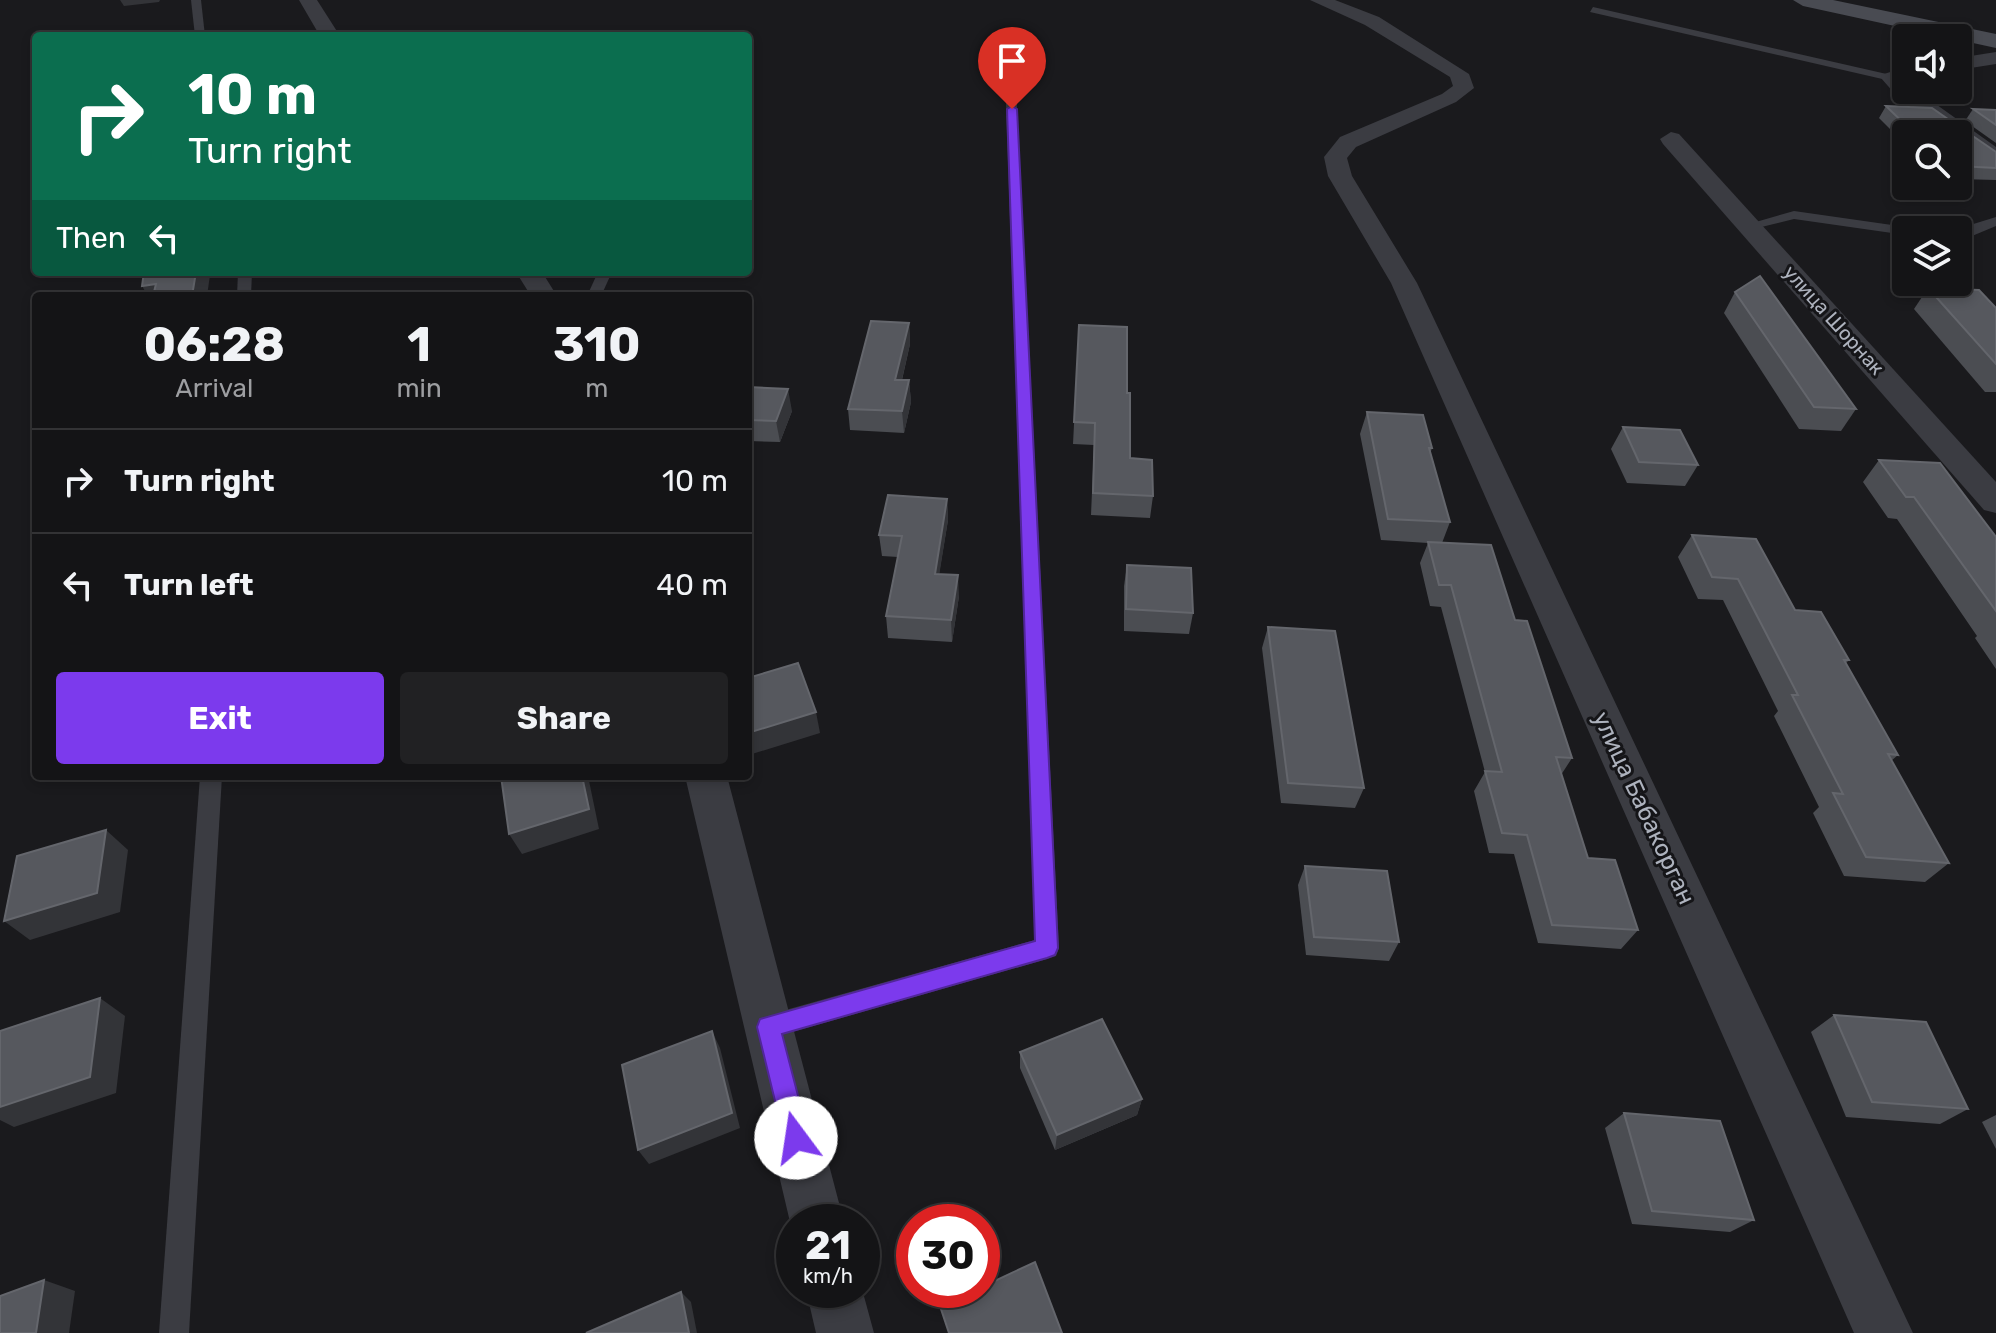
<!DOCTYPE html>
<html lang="en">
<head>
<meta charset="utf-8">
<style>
  :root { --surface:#141416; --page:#212123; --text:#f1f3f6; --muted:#9d9ea1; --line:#333335; --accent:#7c3aed }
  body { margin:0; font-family:Rubik,sans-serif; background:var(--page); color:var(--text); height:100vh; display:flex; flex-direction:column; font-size:30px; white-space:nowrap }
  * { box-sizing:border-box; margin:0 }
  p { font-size:26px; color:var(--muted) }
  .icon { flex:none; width:44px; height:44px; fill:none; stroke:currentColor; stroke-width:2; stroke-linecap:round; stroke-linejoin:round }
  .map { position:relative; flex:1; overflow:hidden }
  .drawer { position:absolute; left:32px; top:292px; width:720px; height:488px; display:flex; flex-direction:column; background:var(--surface); border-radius:8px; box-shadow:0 4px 12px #0003,0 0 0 2px var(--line) }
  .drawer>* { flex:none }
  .guide { position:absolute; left:32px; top:32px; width:720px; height:244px; border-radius:8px; box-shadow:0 4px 12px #0003,0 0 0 2px var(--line); background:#0b6e4f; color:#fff; overflow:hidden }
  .fabs { position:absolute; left:1892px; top:24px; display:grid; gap:16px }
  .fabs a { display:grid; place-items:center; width:80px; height:80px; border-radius:8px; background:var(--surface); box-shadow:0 4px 12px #0003,0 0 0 2px var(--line); font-size:40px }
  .speed { position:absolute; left:776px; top:1204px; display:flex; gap:16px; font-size:40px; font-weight:700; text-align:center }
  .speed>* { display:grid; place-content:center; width:104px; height:104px; border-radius:50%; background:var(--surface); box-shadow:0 4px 12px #0003,0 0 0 2px var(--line); line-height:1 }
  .speed small { font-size:20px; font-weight:400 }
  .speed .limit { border:12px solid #d22; background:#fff; color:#111 }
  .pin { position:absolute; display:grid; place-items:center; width:68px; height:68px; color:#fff; margin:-82px -34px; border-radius:50% 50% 50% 0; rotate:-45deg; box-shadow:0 0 8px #0007 }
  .pin .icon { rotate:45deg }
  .me { position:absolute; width:88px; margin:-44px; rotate:346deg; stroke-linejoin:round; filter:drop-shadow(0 0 6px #0008) }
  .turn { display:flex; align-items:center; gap:28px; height:168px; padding:0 24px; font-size:36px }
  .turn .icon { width:104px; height:104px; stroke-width:2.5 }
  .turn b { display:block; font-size:56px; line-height:68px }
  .then { display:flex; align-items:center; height:76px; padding:0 24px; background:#0003; gap:16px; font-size:30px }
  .eta { display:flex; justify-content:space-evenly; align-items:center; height:136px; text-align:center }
  .eta b { font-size:48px; font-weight:700; line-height:56px }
  .cta { display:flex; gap:16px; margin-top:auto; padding:16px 24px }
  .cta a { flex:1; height:92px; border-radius:8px; background:var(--accent); color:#fff; font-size:32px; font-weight:700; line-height:92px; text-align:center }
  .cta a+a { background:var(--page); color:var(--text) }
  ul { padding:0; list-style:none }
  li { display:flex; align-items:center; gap:24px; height:104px; padding:0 24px; border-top:2px solid var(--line) }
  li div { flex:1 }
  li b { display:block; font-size:30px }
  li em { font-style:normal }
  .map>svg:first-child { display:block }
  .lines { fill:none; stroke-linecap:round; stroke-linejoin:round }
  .lane { fill:#3b3c42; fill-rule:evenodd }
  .street { fill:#3b3c42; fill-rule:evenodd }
  .secondary { fill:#494b52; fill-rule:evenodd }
  .wall { fill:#4b4d52 }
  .shaded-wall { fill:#333438 }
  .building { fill:#56585e; stroke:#64666c; stroke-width:2 }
  .route { fill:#7c3aed; stroke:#51269a; stroke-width:2 }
  .labels { text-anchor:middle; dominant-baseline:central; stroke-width:6; stroke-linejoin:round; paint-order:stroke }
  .far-street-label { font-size:20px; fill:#adb2bd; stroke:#151518 }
  .street-label { font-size:24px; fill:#adb2bd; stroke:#151518 }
</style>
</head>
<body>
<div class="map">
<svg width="1996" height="1333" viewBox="0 0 1996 1333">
  <rect width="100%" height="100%" fill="#1a1a1d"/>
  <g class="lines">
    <!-- lane -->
    <g class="lane">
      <path d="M191,0H201L205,36H195Z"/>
      <path d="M1593,7L1891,75L1896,78L1891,81L1590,12Z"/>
      <path d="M1009,44L1014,47L1059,948L1056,956L1047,959L768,1039L759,1036L755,1027L759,1018L768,1015L1035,940L1004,47Z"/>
      <path d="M1794,211L1906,227L1912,230H1906V235L1794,219L1749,230L1742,226Z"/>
      <path d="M1996,217V226L1972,236L1958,237V230H1954Z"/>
      <path d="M238,272H252L251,296H237Z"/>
      <path d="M598,272H612L601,296H587Z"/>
      <path d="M200,776H222L189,1333H159Z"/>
    </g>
    <!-- street -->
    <g class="street">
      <path d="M299,0H317L340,36H320Z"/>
      <path d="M1310,0H1335L1379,17L1469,74L1474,88L1456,102L1356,147L1347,158L1352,176L1417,283L1913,1333H1854L1391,283L1328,176L1324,157L1340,137L1442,94L1453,86L1450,77L1365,25Z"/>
      <path d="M1996,52V64L1958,70V58Z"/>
      <path d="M1906,67V90H1916L1996,147V164L1988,162L1958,140V134H1949L1895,94L1881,78L1884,74Z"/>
      <path d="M1671,132L1679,134L1996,482V513L1984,510L1663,144L1660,139Z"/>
      <path d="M516,272H542L557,296H531Z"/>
      <path d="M685,776H727L844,1222H794V1232L790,1222Z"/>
      <path d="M806,1290L862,1289L874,1333H816Z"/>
    </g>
    <!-- secondary -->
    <path class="secondary" d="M1793,0H1833L1996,34V48L1803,6Z"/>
  </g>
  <!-- wall -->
  <g class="wall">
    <path d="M1886,106L1964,130L1996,152V180L1958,179V134H1906V145L1879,118Z"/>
    <path d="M1973,109L1996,110V143L1965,121Z"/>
    <path d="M1928,288L1996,308V392H1985L1914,309Z"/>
    <path d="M1735,292L1856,409L1841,431L1799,429L1724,313Z"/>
    <path d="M909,323L910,344L902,380H909L911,402L904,433L850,430L848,409Z"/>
    <path d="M1079,325L1127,393L1130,458L1153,496L1150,518L1091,515L1094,445L1073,444Z"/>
    <path d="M748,387L792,411L780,442L748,441Z"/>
    <path d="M1367,412L1432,448L1430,454L1450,522L1442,543L1515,620L1572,758L1561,775L1588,858L1638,930L1621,949L1538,943L1514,854L1489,853L1474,791L1485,772L1441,607L1430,606L1420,563L1428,543L1381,540L1360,434Z"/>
    <path d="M1623,427L1698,465L1685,486L1627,483L1611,449Z"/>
    <path d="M1879,460L1996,537V669L1975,638L1977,636L1897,519L1888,518L1863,482Z"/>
    <path d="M947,499L948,520L939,574L959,596L952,642L888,638L886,616L898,557L882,556L879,535Z"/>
    <path d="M1692,535L1795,610L1849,660L1846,663L1898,755L1891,761L1949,863L1925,882L1844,876L1813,813L1819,807L1774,716L1778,711L1723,600L1698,599L1678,557Z"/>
    <path d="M1127,565L1193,613L1189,634L1124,631V586Z"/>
    <path d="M1268,627L1364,788L1355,808L1281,803L1262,648Z"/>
    <path d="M1305,866L1399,942L1389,961L1306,955L1298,885Z"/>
    <path d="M1834,1015L1968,1109L1940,1124L1846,1117L1811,1032Z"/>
    <path d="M1020,1052L1142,1099L1137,1115L1055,1150L1020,1068Z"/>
    <path d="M1624,1113L1754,1220L1730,1232L1632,1224L1605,1128Z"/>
    <path d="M1996,1115V1149L1982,1122Z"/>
  </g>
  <!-- shaded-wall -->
  <g class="shaded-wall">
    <path d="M120,0H160L159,2L124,6Z"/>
    <path d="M196,272H208L210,275L207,296H192Z"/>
    <path d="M156,284L163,296H148L142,286Z"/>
    <path d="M909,323L910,344L897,401L895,380Z"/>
    <path d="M909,380L911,402L904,433L902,411Z"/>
    <path d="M788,389L792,411L780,442L776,421Z"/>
    <path d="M947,499L948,520L936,595L935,574Z"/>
    <path d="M958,575L959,596L952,642L951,620Z"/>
    <path d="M816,712L820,733L752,754L748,741V733Z"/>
    <path d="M267,776H286L271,780Z"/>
    <path d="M582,776H588L599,829L522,854L509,834Z"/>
    <path d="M106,830L128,850L120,912L30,940L4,921Z"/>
    <path d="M100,998L125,1016L116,1093L14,1127L0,1120V1107Z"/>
    <path d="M712,1031L720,1048L740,1128L649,1164L638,1150Z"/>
    <path d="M1142,1099L1137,1115L1055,1150L1057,1135Z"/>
    <path d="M44,1280L75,1291L69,1333H36Z"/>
    <path d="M681,1292L691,1302L697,1333H689Z"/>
  </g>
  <!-- building -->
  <g class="building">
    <path d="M1886,106L1932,108L1955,124L1963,125L1964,130L1996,152V168L1958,166V134H1915Z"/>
    <path d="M1973,109L1996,110V125Z"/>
    <path d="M144,272H196L192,296H153L156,284L142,286Z"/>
    <path d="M1760,276L1856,409L1814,407L1735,292Z"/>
    <path d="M1928,288L1979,290L1996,308V364Z"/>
    <path d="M871,321L909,323L895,380H909L902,411L848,409Z"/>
    <path d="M1079,325L1127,327V393H1130V458L1152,460L1153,496L1093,493L1095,423L1074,422Z"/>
    <path d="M748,387L788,389L776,421L748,420Z"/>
    <path d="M1367,412L1423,415L1432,448H1429L1450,522L1388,519Z"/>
    <path d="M1623,427L1680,430L1698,465L1639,462Z"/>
    <path d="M1879,460L1940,463L1996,537V611L1914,497H1906Z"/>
    <path d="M888,495L947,499L935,574L958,575L951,620L886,616L902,536L879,535Z"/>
    <path d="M1692,535L1756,539L1795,610L1821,612L1849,660H1844L1898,755L1888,754L1949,863L1866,857L1833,793L1843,794L1792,695H1798L1738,579L1712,577Z"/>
    <path d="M1428,542L1491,545L1515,620L1527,621L1572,758L1556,757L1588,858L1615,860L1638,930L1552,925L1527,835L1502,833L1485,771L1502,772L1451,585H1439Z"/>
    <path d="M1127,565L1191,568L1193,613L1126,609Z"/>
    <path d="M1268,627L1335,631L1364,788L1288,783Z"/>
    <path d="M798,663L816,712L748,733V678Z"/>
    <path d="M501,776H582L589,809L509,834Z"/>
    <path d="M106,830L97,893L4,921L17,856Z"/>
    <path d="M1305,866L1387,871L1399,942L1314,937Z"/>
    <path d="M100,998L90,1077L0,1107V1031Z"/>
    <path d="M1834,1015L1926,1022L1968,1109L1872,1102Z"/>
    <path d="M1102,1019L1142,1099L1057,1135L1020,1052Z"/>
    <path d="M712,1031L732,1113L638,1150L622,1065Z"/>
    <path d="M1624,1113L1720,1121L1754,1220L1652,1211Z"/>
    <path d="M1035,1262L1062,1333H949L940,1306L975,1290H982V1287Z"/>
    <path d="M44,1280L36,1333H0V1296Z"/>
    <path d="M681,1292L689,1333H586Z"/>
  </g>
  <!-- route -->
  <path class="route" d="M1012,106L1017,109L1058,948L1055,955L1047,958L782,1034L809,1138L805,1147L796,1151L787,1147L784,1138L757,1027L760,1019L1035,941L1007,109Z"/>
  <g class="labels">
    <!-- far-street labels -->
    <g class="far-street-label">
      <text transform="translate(1834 320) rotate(48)">улица Шорнак</text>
    </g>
    <!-- street labels -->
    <g class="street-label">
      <text transform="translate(1644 808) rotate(65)">улица Бабакорган</text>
    </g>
  </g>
</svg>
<div class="fabs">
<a><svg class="icon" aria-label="sound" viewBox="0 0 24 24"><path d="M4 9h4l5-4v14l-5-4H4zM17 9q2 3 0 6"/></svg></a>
<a><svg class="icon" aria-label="search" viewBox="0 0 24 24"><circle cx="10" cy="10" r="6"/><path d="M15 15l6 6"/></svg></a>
<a><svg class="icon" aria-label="layers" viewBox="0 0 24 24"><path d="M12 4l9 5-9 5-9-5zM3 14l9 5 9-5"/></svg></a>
</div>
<div class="speed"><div>21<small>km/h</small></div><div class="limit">30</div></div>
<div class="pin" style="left:1012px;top:109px;background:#d93025"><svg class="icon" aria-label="arrive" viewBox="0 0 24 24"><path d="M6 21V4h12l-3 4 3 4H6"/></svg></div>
<svg class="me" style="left:796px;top:1138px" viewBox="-20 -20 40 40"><circle r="19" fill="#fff"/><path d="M0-13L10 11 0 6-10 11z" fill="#7c3aed"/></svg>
<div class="guide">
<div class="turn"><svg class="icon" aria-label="right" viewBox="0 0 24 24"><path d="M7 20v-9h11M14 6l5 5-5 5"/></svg><div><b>10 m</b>Turn right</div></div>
<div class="then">Then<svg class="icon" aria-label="left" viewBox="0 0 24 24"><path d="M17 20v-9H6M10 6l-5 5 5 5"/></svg></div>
</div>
<section class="drawer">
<div class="eta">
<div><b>06:28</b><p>Arrival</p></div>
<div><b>1</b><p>min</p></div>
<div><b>310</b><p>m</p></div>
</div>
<ul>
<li><svg class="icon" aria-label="right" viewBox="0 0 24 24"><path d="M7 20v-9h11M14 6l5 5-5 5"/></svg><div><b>Turn right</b></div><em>10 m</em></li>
<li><svg class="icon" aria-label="left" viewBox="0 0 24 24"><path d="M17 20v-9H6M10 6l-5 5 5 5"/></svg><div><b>Turn left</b></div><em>40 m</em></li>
</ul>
<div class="cta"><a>Exit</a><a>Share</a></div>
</section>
</div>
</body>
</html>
